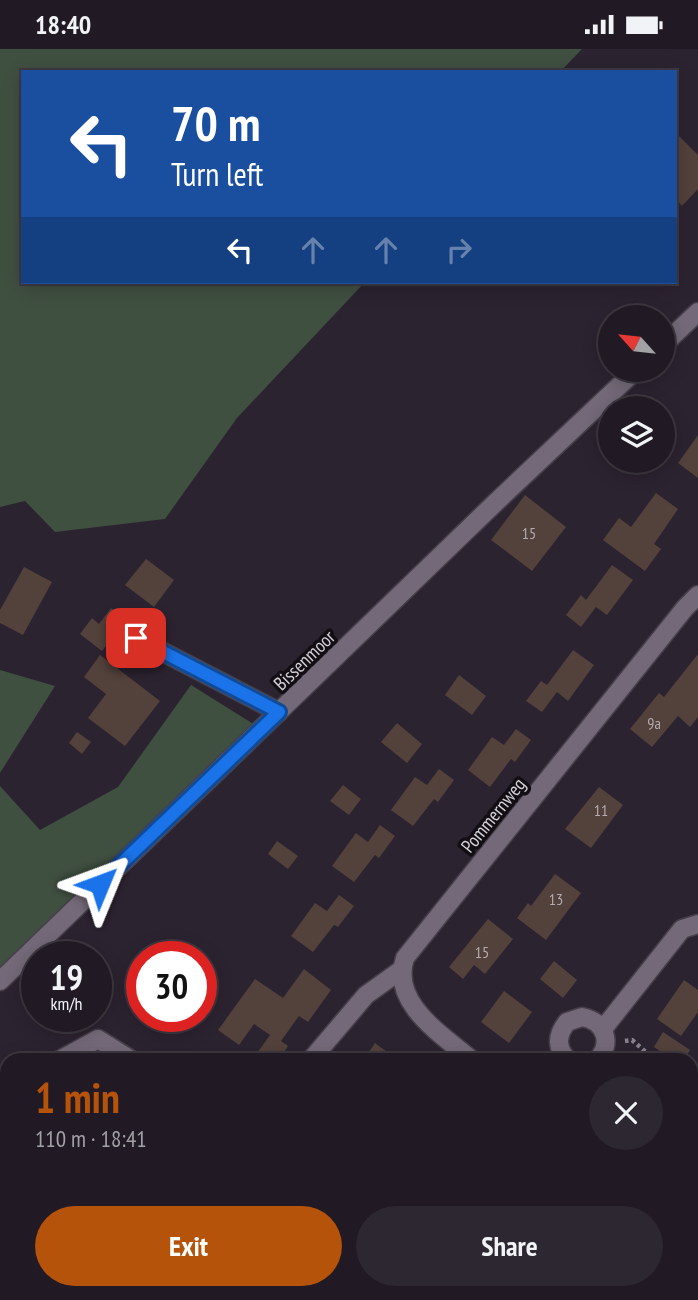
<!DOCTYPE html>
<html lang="en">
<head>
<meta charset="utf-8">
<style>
  :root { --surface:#211a24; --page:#2d2731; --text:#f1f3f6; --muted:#a2a1a6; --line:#3e3841; --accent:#b45309 }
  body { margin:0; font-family:"PT Sans Narrow",sans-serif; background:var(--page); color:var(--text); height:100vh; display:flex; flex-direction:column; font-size:26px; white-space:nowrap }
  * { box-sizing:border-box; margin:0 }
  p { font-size:23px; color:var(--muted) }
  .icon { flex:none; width:38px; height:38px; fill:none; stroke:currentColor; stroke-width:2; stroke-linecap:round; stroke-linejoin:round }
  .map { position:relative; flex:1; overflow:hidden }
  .sheet { position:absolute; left:0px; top:1004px; width:698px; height:247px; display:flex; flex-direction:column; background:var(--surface); border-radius:21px 21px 0 0; box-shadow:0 4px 18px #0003,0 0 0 2px var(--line) }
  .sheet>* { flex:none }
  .top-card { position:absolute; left:21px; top:21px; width:656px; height:214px; border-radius:0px; box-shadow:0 4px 18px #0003,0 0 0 2px var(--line); background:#1a4fa0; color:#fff; overflow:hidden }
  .needle { width:46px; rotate:297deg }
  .buttons { position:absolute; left:598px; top:256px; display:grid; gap:14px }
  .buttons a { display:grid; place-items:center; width:77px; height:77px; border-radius:50%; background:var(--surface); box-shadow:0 4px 18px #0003,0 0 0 2px var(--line); font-size:35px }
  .speed { position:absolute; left:21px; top:892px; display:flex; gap:14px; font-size:35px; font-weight:700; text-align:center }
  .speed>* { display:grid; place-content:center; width:91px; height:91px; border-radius:50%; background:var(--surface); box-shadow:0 4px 18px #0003,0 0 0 2px var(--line); line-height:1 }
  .speed small { font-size:18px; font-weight:400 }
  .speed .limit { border:10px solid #d22; background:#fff; color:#111 }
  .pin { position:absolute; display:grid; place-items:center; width:60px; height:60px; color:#fff; margin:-30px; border-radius:14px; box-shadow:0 4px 10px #0006 }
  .me { position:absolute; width:77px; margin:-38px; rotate:46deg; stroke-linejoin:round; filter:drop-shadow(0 0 5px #0008) }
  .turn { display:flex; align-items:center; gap:24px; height:147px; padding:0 35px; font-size:32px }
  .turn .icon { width:91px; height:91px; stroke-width:2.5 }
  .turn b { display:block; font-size:49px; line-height:60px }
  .lanes { display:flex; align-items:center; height:66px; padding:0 35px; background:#0003; justify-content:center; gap:35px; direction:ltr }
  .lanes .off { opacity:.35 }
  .round { display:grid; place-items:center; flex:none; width:74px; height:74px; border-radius:37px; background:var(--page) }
  .overview { display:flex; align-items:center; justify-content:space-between; height:119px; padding:0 35px }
  h1 { font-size:42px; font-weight:800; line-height:52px; color:var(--accent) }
  .action { display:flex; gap:14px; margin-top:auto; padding:14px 35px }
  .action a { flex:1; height:80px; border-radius:42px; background:var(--accent); color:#fff; font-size:28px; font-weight:800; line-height:80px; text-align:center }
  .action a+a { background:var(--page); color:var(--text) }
  .status { display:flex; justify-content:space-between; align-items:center; height:49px; padding:0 35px; background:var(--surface); direction:ltr }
  .status svg { height:19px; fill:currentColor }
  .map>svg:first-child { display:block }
  .green { fill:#3f4f40 }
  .building { fill:#53413b }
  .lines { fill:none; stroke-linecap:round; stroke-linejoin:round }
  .minor-casing { stroke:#463f4a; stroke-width:21 }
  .path { stroke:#89828d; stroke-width:4.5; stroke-dasharray:3.5 3.5; stroke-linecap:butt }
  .minor { stroke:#736978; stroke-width:18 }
  .route-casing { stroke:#114b97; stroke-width:18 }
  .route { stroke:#1a73e8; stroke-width:12 }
  .labels { text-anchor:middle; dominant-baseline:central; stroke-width:7; stroke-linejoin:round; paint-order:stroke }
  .number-label { font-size:16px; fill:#b5acb2 }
  .street-label { font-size:19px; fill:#d6d0d9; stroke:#120e14 }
</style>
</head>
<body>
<div class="status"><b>18:40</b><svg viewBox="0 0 49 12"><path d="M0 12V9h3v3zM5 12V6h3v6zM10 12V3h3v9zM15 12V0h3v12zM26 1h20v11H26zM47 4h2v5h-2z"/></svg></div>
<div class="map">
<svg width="698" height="1251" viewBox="0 0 698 1251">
  <rect width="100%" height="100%" fill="#2c2330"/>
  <!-- green -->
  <g class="green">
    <path d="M0,0H582L560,23H23V233H365L237,369L165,470L55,483L25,452L0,458Z"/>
    <path d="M0,621L55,637L0,724Z"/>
    <path d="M191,636L255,676L0,923V737L40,781L118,738Z"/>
  </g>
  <!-- building -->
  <g class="building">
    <path d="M679,87L698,106V140L682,157L676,150V90Z"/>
    <path d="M698,386V429L678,414Z"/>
    <path d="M656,444L678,460L654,495L661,500L645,522L603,491L619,469L631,478Z"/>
    <path d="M525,446L566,478L532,522L491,491Z"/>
    <path d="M146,510L174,531L154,558L125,536Z"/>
    <path d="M612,516L633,531L607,566L596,558L581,578L566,566L581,546L586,551Z"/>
    <path d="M24,518L52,533L23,586L0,574V561Z"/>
    <path d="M111,559L126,571L102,602L80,585L92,569L99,575Z"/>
    <path d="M573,601L594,616L568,652L557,643L542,663L526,652L541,632L547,636Z"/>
    <path d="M698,605V668L690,678L678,667L652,698L630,680L659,644L664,648Z"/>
    <path d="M100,606L160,652L125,697L88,669L106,645L84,628Z"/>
    <path d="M459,626L486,647L472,666L445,646Z"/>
    <path d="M397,674L422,695L407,714L381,693Z"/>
    <path d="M516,680L531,691L515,713L511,710L490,738L468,721L492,688L504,696Z"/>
    <path d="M77,683L91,693L82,705L69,694Z"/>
    <path d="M439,720L454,731L438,753L434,750L413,777L391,761L415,728L427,736Z"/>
    <path d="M343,736L361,750L349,766L330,752Z"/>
    <path d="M599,738L623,756L591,799L565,780Z"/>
    <path d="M380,776L395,787L379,809L375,806L354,833L332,817L356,784L368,793Z"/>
    <path d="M277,792L298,807L288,820L268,805Z"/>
    <path d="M555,825L581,844L546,891L517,869L528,854L531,857Z"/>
    <path d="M339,846L354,857L338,878L334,876L313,903L291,887L315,854L327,862Z"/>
    <path d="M488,870L513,890L485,925L474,916L463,930L449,918Z"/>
    <path d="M554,912L577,931L563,949L540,930Z"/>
    <path d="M304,920L331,941L308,973L299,967L281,992L288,997L278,1012L253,1010L270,986L254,975L239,996L218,981L255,930L283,949Z"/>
    <path d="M684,931L698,941V963L681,987L657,970Z"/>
    <path d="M504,942L532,963L509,994L481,973Z"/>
    <path d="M663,983L690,1001L683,1012H674L654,998Z"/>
    <path d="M375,994L399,1012H363Z"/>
    <path d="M166,1244H210L217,1251H159Z"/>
    <path d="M316,1244H363L357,1251H323Z"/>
  </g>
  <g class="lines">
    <defs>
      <g id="minor">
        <path d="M663,296L698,263"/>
        <path d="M136,589L279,663"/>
        <path d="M0,932L495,454L637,320"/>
        <path d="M603,980L682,880L698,875"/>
        <path d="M58,1012L98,990L133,1012"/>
        <path d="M310,1012L366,946L401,921"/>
        <path d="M473,1012C443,986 390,955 405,909L685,559L698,546"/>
        <path d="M569,1012C556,1000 556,987 567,973L582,968C605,972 614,995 596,1012"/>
        <path d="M0,1070L7,1063"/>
        <path d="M691,1168L698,1162"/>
        <path d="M602,1251L609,1244"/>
      </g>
    </defs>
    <!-- minor casing -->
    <use href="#minor" class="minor-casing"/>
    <!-- path -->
    <g class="path">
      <path d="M625,992L632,991L656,1012"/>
      <path d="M691,1041L698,1047"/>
    </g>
    <!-- minor -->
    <use href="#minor" class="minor"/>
  </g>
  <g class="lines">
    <defs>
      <path id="route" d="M100,835L279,663L136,589"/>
    </defs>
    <!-- route casing -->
    <use href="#route" class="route-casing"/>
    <!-- route -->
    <use href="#route" class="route"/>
  </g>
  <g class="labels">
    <!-- number labels -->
    <g class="number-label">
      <text x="529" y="484">15</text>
      <text x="654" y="674">9a</text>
      <text x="601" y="761">11</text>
      <text x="556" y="850">13</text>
      <text x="482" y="903">15</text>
    </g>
    <!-- street labels -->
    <g class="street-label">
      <text transform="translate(304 611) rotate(-44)">Bissenmoor</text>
      <text transform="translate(493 766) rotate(-51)">Pommernweg</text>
    </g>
  </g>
</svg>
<div class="buttons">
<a><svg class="needle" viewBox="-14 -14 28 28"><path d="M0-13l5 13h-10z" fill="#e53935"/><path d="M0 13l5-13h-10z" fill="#a2a1a6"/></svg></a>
<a><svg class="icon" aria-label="layers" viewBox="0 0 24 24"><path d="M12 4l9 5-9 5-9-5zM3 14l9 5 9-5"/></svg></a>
</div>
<div class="speed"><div>19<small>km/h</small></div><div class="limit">30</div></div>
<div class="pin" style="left:136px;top:589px;background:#d93025"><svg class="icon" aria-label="arrive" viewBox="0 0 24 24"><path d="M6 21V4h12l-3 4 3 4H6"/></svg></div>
<svg class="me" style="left:100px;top:835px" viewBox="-20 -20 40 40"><path d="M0-17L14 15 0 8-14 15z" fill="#1a73e8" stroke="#fff" stroke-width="4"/></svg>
<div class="top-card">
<div class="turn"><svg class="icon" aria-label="left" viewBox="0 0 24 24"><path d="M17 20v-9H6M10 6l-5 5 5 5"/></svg><div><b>70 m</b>Turn left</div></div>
<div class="lanes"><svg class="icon" aria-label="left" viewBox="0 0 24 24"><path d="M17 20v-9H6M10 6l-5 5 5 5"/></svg><svg class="icon off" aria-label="ahead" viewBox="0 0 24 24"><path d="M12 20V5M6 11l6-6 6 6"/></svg><svg class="icon off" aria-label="ahead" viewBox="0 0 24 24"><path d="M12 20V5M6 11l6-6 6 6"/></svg><svg class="icon off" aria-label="right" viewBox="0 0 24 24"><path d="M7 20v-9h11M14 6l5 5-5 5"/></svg></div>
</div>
<section class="sheet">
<div class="overview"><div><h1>1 min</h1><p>110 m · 18:41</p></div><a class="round"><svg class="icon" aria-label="close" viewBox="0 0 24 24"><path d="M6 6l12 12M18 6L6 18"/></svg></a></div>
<div class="action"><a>Exit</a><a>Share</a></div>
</section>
</div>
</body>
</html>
